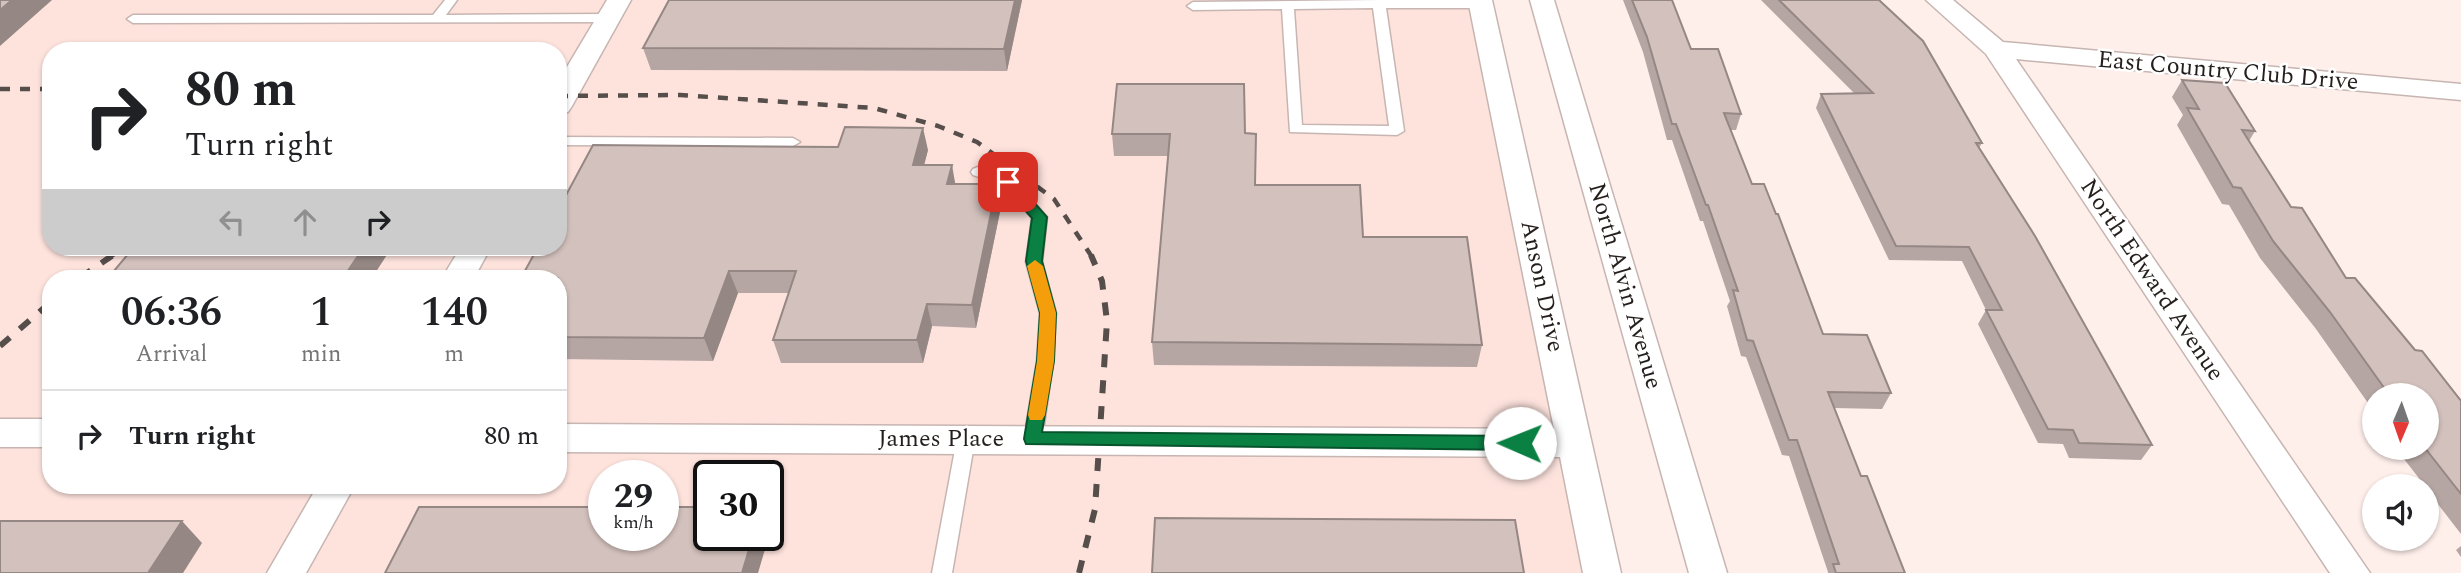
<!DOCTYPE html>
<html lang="en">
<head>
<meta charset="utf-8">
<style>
  :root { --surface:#fff; --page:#f6f6f6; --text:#202124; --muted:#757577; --line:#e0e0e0 }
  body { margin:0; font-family:Spectral,serif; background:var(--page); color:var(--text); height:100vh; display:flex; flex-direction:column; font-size:26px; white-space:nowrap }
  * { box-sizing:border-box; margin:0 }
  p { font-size:23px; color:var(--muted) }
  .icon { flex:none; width:38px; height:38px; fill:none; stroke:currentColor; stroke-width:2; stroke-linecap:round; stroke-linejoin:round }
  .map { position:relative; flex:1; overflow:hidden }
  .panel { position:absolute; left:42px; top:270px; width:525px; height:224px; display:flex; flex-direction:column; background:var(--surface); border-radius:28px; box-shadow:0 2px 5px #0004 }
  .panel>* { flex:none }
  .top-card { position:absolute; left:42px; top:42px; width:525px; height:214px; border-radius:28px; box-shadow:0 2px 5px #0004; background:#fff; color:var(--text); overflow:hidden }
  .needle { width:46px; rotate:182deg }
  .buttons { position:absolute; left:2362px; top:383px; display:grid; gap:14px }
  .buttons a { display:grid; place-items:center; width:77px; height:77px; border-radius:50%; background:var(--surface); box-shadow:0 2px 5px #0004; font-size:35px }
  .speed { position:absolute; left:588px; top:460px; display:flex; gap:14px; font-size:35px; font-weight:700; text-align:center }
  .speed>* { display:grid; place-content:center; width:91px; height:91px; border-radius:50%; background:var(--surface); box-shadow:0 2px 5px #0004; line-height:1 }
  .speed small { font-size:18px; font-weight:400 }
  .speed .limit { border:4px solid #111; border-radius:10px; background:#fff; color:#111 }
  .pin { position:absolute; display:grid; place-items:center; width:60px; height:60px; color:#fff; margin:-30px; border-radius:14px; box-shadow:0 4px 10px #0006 }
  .me { position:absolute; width:77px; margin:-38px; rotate:271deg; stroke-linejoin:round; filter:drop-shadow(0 0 5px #0008) }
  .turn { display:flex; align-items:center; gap:24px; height:147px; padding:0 28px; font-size:32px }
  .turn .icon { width:91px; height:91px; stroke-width:2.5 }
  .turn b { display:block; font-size:49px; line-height:60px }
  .lanes { display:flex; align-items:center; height:66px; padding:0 28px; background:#0003; justify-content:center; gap:35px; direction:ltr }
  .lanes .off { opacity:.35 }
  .eta { display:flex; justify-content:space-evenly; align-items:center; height:119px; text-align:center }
  .eta b { font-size:42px; font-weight:600; line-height:49px }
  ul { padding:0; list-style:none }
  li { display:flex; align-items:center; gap:21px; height:91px; padding:0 28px; border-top:2px solid var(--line) }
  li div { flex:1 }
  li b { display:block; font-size:26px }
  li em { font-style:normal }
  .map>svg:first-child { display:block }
  .built { fill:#fee3dd; fill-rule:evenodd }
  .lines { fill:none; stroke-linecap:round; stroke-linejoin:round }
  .service-casing { stroke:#c7b5b1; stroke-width:3 }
  .minor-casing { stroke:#c7b5b1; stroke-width:3 }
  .service { fill:#fff; fill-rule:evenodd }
  .minor { fill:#fff; fill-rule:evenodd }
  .rail-far1 { stroke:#564e4b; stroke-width:4.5; stroke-dasharray:10 10; stroke-linecap:butt }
  .rail { stroke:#564e4b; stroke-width:6; stroke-dasharray:13 13; stroke-linecap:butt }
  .wall { fill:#b5a6a3 }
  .shaded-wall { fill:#948784 }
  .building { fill:#d3c1bd; stroke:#948784; stroke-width:2 }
  .route { fill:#0b8043; stroke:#07532c; stroke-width:2 }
  .slow { fill:#f59e0b }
  .labels { text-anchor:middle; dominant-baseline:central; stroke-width:5; stroke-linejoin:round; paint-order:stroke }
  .street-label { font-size:24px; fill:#241e1c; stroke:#fff }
</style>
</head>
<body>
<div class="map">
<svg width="2461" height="573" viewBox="0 0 2461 573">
  <rect width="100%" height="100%" fill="#feefeb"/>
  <!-- built -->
  <path class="built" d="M0,0H1480L1602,573H0ZM51,51H558V247H51ZM51,278H558V485H51ZM604,476H663V536H604ZM709,476H768V536H709Z"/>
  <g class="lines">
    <defs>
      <g id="service">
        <path d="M445,0H457L446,15L609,14L615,18L609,22L133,23L127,19L133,15H433Z"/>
        <path d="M1379,0H1480L1486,4L1480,8H1386L1404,131L1397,135L1290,132L1282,9L1193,10L1187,6L1193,2ZM1373,8L1389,126L1302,125L1294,9Z"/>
        <path d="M558,137L793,138L800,142L793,146L558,145Z"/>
        <path d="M978,167L1013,179L1047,217L1042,262L1056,313L1053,361L1042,439L1039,444L1033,446L1027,444L1024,439L1037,361L1040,313L1026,262L1032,218L1003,185L973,175L971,172L973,169Z"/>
        <path d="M966,432L972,434L975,439L952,573H932L957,439L960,434Z"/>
      </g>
      <g id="minor">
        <path d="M607,0H631L572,106L568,112L558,114V82Z"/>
        <path d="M1468,0H1492L1621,573H1583L1560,457L558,452V424L1554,429Z"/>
        <path d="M1530,0H1554L1727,573H1689Z"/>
        <path d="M1926,0H1953L2003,42L2461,84V100L2016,59L2370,573H2330L1986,54Z"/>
        <path d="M461,247H491L474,278H442Z"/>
        <rect x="0" y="419" width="51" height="28"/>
        <path d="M318,485H355L306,573H267Z"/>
      </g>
    </defs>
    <!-- service casing -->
    <use href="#service" class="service-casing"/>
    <!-- minor casing -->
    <use href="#minor" class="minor-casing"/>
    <!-- service -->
    <use href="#service" class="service"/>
    <!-- minor -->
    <use href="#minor" class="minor"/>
    <!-- rail-far1 -->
    <g class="rail-far1">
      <path d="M0,89H51"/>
      <path d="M558,96L680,95L874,108L938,126L977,142L1054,199L1092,257"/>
      <path d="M110,257L124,247"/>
    </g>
    <!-- rail -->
    <g class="rail">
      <path d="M80,278L113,255"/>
      <path d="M0,346L51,302"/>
      <path d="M1079,573L1095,509L1107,321L1102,281L1091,255"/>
    </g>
  </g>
  <!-- wall -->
  <g class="wall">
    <path d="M1022,0L1007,71L651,70L643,48Z"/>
    <path d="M1623,0H1672L1691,49L1741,114L1736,130H1730L1752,184L1823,334L1891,393L1882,409L1834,408L1861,476L1905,573H1828V572L1789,456L1782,455L1746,357L1741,356L1727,306L1730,301L1703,221H1700L1672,140H1667L1643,52Z"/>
    <path d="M1761,0H1879L1982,143L1979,148L2152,445L2141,460L2069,458L2063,444L2038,443L1978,324L1986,310L1962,261L1889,260L1816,108L1821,94L1854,93Z"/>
    <path d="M2182,80L2255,131L2249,141L2291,207L2346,278L2415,350L2461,401V534L2427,490V486H2425L2397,450L2399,448H2427V396H2375V413L2316,329L2260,258L2229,205L2222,204L2177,125L2183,115L2172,97Z"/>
    <path d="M1245,133L1255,185L1363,237L1482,345L1477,367L1154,365L1152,342L1168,156H1114L1112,134Z"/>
    <path d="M928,150L924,165L955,184L1001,207L976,328L932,326L923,363H781L773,340L789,293H738L713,361L558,359V278Z"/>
    <path d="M2461,546V557L2456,550Z"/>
  </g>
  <!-- shaded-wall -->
  <g class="shaded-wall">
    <path d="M12,0H52L0,46V10Z"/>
    <path d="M1015,0H1022L1007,71L1004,49Z"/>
    <path d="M923,128L928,150L918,188L913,165Z"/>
    <path d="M952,165L956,188L947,184Z"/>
    <path d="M997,184L1001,207L976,328L972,305Z"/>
    <path d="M364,247H392L372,278H343Z"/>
    <path d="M729,271L738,293L713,361L704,338Z"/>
    <path d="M927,304L932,326L923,363L917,340Z"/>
    <path d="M182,521L202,543L183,573H148Z"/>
    <path d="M768,523L771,529L758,573H742L753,536H768Z"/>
  </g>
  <!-- building -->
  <g class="building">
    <path d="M0,0H12L0,10Z"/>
    <path d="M669,0H1015L1004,49L643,48Z"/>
    <path d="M1632,0H1672L1691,49H1718L1741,114L1724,113L1752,184H1764L1776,214H1778L1823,334L1867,335L1891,393L1828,392L1861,476H1867L1905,573H1836L1833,564H1839L1797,440H1789L1753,341L1747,340L1733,290L1738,291L1708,205H1706L1676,124H1672L1647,37Z"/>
    <path d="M1779,0H1879L1923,41L1982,143H1976L2035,236L2152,445L2079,443L2073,430L2048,429L1986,310H2002L1969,247L1896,246L1821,94L1873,93Z"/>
    <path d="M2182,80L2225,83L2255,131L2242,130L2291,207L2302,208L2346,278H2355L2415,350L2422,351L2461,401V494L2425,448H2427V396H2390L2330,312L2273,241L2241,188L2233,187L2187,108L2199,109Z"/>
    <path d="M1117,84H1244L1245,133L1256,134L1255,185H1360L1363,237H1467L1482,345L1152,342L1170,134H1112Z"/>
    <path d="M845,127L923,128L913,165H952L947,184H997L972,305L927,304L917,340H773L796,271H729L704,338L558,337V278H521L538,247H558V210L593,145L838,147Z"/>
    <path d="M134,247H364L343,278H108Z"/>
    <path d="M419,507H604V536H663V507H709V536H753L742,573H385Z"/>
    <path d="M1155,518L1515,520L1524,573H1152Z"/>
    <path d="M0,521H182L148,573H0Z"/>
  </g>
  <!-- route -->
  <path class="route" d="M1008,177L1013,179L1047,217L1042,261L1056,313L1054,361L1042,432L1520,436L1527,438L1529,443L1527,448L1520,450L1026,444L1024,439L1037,361L1040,313L1026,261L1032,218L1000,182Z"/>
  <!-- slow -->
  <path class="slow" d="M1035,260L1043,266L1056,313L1054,361L1045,415L1042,420H1030L1028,415L1037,361L1040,313L1027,266Z"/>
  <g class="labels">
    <!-- street labels -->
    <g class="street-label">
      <text transform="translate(2228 71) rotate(5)">East Country Club Drive</text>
      <text transform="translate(2152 280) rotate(56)">North Edward Avenue</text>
      <text transform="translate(1542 286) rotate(78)">Anson Drive</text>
      <text transform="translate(1625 286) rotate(74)">North Alvin Avenue</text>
      <text x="941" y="439">James Place</text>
    </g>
  </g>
</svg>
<div class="buttons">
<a><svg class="needle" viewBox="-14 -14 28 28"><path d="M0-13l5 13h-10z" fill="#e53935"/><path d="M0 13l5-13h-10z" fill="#757577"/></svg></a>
<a><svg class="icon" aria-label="sound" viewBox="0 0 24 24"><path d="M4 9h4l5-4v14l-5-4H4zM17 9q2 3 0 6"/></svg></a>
</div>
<div class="speed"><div>29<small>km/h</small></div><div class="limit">30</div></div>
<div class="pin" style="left:1008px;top:182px;background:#d93025"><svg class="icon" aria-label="arrive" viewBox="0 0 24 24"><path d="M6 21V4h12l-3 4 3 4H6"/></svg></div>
<svg class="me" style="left:1520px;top:443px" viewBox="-20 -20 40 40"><circle r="19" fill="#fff"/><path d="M0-13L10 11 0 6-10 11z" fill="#0b8043"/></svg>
<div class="top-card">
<div class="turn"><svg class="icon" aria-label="right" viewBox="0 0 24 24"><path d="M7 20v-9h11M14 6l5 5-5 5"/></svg><div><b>80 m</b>Turn right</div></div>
<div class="lanes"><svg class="icon off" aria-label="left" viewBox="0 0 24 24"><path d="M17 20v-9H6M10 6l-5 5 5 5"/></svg><svg class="icon off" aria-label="ahead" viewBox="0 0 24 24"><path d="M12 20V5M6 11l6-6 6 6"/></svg><svg class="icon" aria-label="right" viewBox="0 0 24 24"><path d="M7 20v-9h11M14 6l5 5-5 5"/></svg></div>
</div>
<section class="panel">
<div class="eta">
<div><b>06:36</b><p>Arrival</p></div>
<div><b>1</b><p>min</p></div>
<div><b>140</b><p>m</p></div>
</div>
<ul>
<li><svg class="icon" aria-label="right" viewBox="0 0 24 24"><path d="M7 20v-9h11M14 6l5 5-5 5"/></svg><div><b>Turn right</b></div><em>80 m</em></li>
</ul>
</section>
</div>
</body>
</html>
